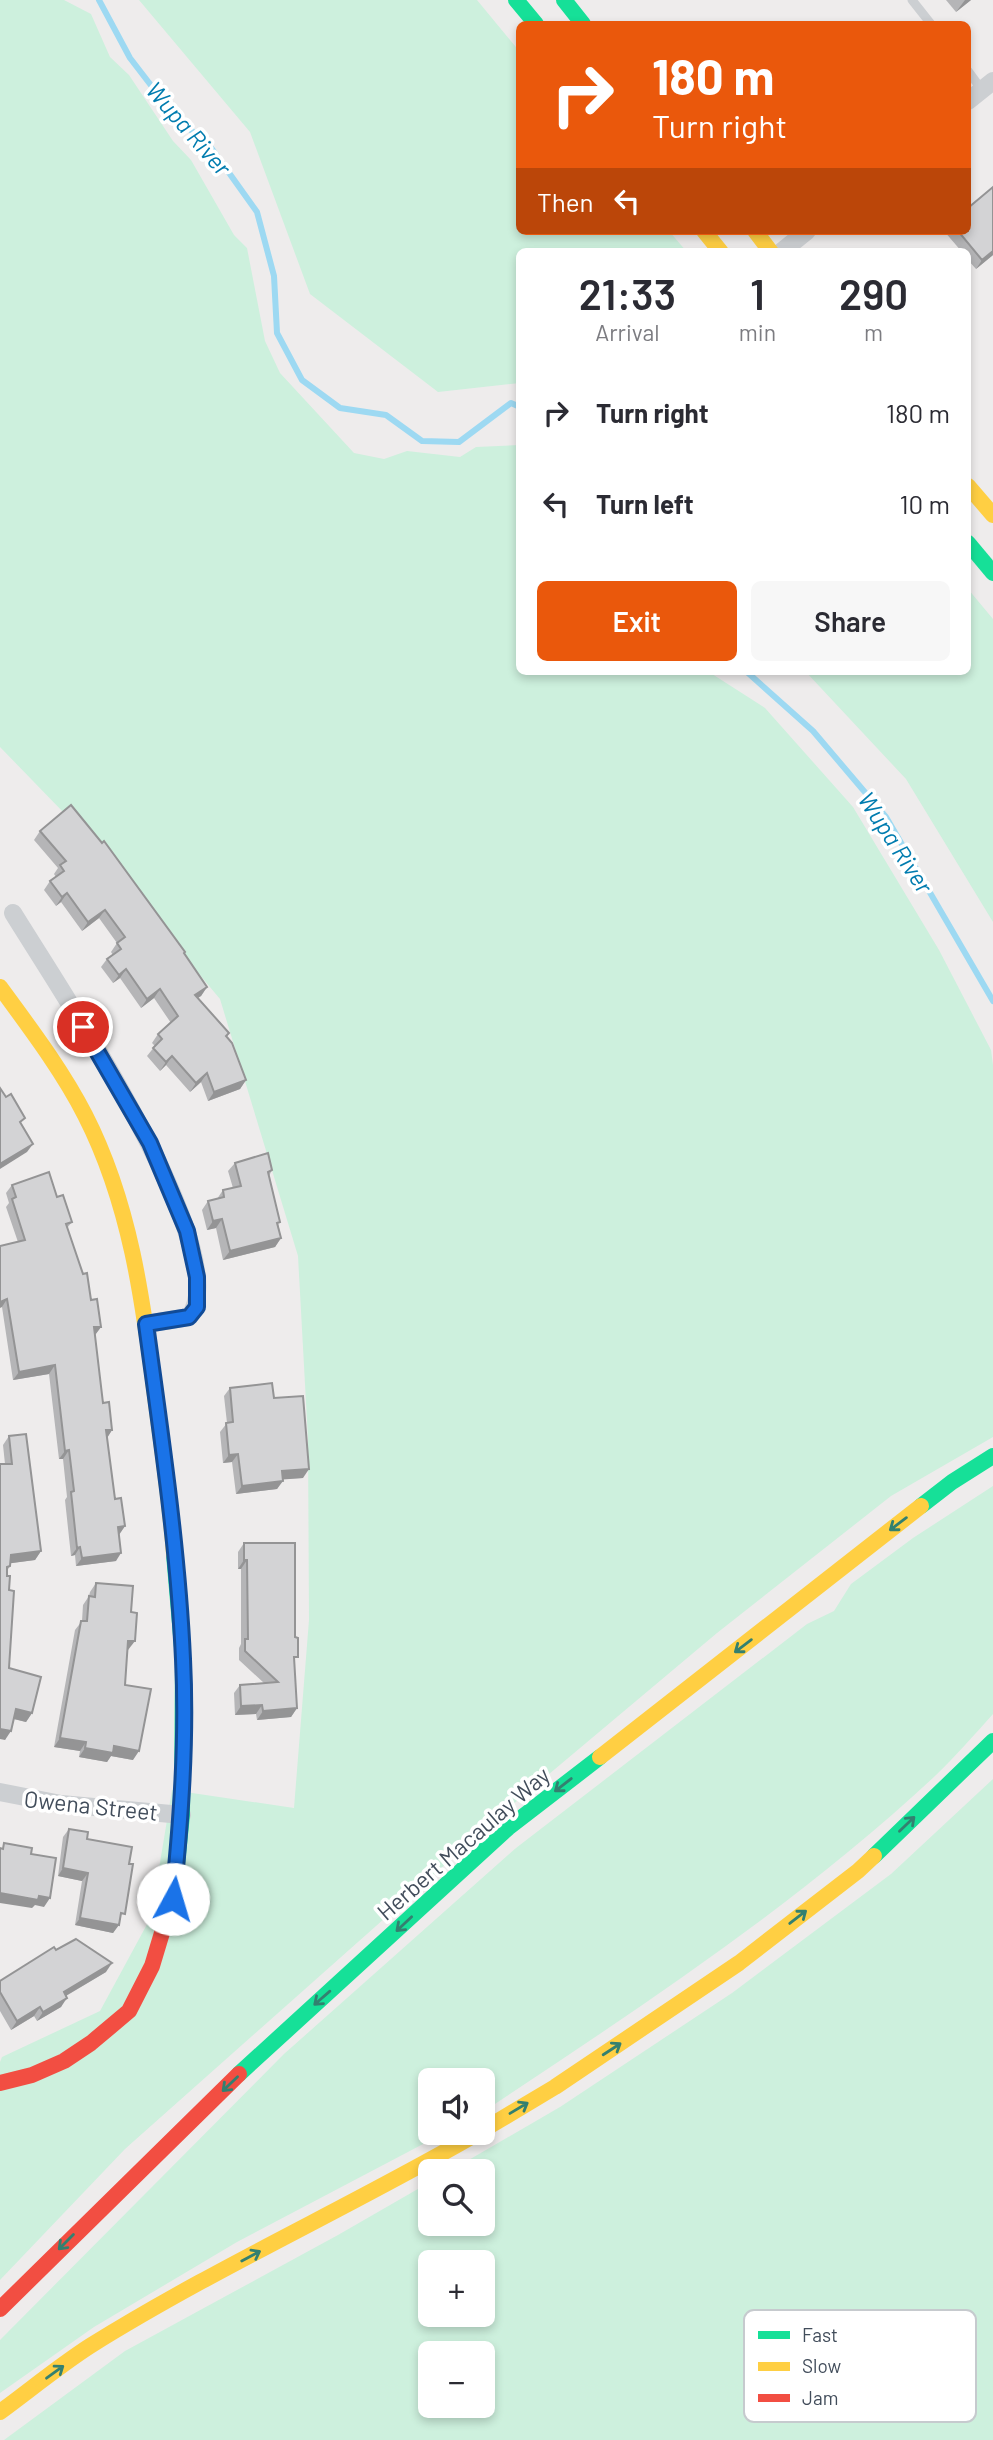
<!DOCTYPE html>
<html lang="en">
<head>
<meta charset="utf-8">
<style>
  :root { --surface:#fff; --page:#f7f7f7; --text:#2b2b33; --muted:#7c7c81; --accent:#ea580c }
  body { margin:0; font-family:Barlow,sans-serif; background:var(--page); color:var(--text); height:100vh; display:flex; flex-direction:column; font-size:26px; white-space:nowrap }
  * { box-sizing:border-box; margin:0 }
  p { font-size:23px; color:var(--muted) }
  .icon { flex:none; width:38px; height:38px; fill:none; stroke:currentColor; stroke-width:2; stroke-linecap:round; stroke-linejoin:round }
  .map { position:relative; flex:1; overflow:hidden }
  .panel { position:absolute; left:516px; top:248px; width:455px; height:427px; display:flex; flex-direction:column; background:var(--surface); border-radius:10px; box-shadow:0 4px 10px #0003 }
  .panel>* { flex:none }
  .top-card { position:absolute; left:516px; top:21px; width:455px; height:214px; border-radius:10px; box-shadow:0 4px 10px #0003; background:#ea580c; color:#fff; overflow:hidden }
  .controls { position:absolute; left:418px; top:2068px; display:grid; gap:14px }
  .controls a { display:grid; place-items:center; width:77px; height:77px; border-radius:10px; background:var(--surface); box-shadow:0 4px 10px #0003; font-size:35px }
  .pin { position:absolute; display:grid; place-items:center; width:60px; height:60px; color:#fff; margin:-30px; border:4px solid #fff; border-radius:50%; box-shadow:0 2px 7px #0007 }
  .me { position:absolute; width:77px; margin:-38px; rotate:6deg; stroke-linejoin:round; filter:drop-shadow(0 0 5px #0008) }
  .turn { display:flex; align-items:center; gap:24px; height:147px; padding:0 21px; font-size:32px }
  .turn .icon { width:91px; height:91px; stroke-width:2.5 }
  .turn b { display:block; font-size:49px; line-height:60px }
  .then { display:flex; align-items:center; height:66px; padding:0 21px; background:#0003; gap:14px; font-size:26px }
  .eta { display:flex; justify-content:space-evenly; align-items:center; height:119px; text-align:center }
  .eta b { font-size:42px; font-weight:600; line-height:49px }
  .primary-button { display:flex; gap:14px; margin-top:auto; padding:14px 21px }
  .primary-button a { flex:1; height:80px; border-radius:10px; background:var(--accent); color:#fff; font-size:28px; font-weight:600; line-height:80px; text-align:center }
  .primary-button a+a { background:var(--page); color:var(--text) }
  ul { padding:0; list-style:none }
  li { display:flex; align-items:center; gap:21px; height:91px; padding:0 21px }
  li div { flex:1 }
  li b { display:block; font-size:26px }
  li em { font-style:normal }
  .map>svg:first-child { display:block }
  .green { fill:#cdf0dd; fill-rule:evenodd }
  .lines { fill:none; stroke-linecap:round; stroke-linejoin:round }
  .stream { stroke:#9dd9f2; stroke-width:6 }
  .lane { stroke:#cccfd2; stroke-width:9 }
  .street { stroke:#cccfd2; stroke-width:18 }
  .fast { stroke:#16e098; stroke-width:16 }
  .slow { stroke:#ffcf43; stroke-width:16 }
  .jam { stroke:#f24e42; stroke-width:16 }
  .wall { fill:#b5b5b7 }
  .shaded-wall { fill:#949495 }
  .building { fill:#d3d3d5; stroke:#949495; stroke-width:2 }
  .oneway { stroke:#338070 }
  .route-casing { stroke:#114b97; stroke-width:18 }
  .route { stroke:#1a73e8; stroke-width:12 }
  .labels { text-anchor:middle; dominant-baseline:central; stroke-width:7; stroke-linejoin:round; paint-order:stroke }
  .street-label { font-size:23px; fill:#424d5b; stroke:#fff }
  .water-label { font-size:24px; font-style:italic; fill:#007caf; stroke:#fff }
  .key { fill:#fff; stroke:#c6cace; stroke-width:2 }
  .key-label { font-size:19px; fill:#424d5b }
</style>
</head>
<body>
<div class="map">
<svg width="993" height="2440" viewBox="0 0 993 2440">
  <rect width="100%" height="100%" fill="#eeecec"/>
  <!-- green -->
  <g class="green">
    <path d="M0,0H64L91,14L110,57L129,75L173,141L191,160L234,235L247,248L265,341L280,373L354,453L384,459L407,451L460,457L476,447L520,445V672H709L765,708L853,807L939,950L991,1050L993,1065V1437L891,1496L717,1633L511,1806L125,2149L0,2280V2062L2,2057L100,2011L151,1917L172,1790L294,1808L309,1620L308,1439L298,1256L220,999L65,814L0,747Z"/>
    <path d="M139,0H477L520,52V231H669L687,252H520V383L438,392L310,294L250,132Z"/>
    <path d="M968,589L993,619V922L906,779L806,672H968Z"/>
    <path d="M993,1486V1714C974,1735 955,1757 935,1776C797,1905 639,2008 483,2112V2081H430V2133H444L237,2242L94,2327L0,2393V2340L284,2054L516,1848L807,1624L834,1611L851,1584L913,1538Z"/>
    <path d="M993,1779V2440H4L125,2351L338,2235L430,2182V2224H483V2172H448L560,2107L732,1993L891,1874ZM430,2263H483V2315H430ZM430,2354H483V2406H430Z"/>
  </g>
  <g class="lines">
    <!-- stream -->
    <g class="stream">
      <path d="M99,0L130,58L173,114L212,149L257,212L274,276L277,333L302,380L340,408L386,415L422,441L459,442L511,403L520,407"/>
      <path d="M747,672L813,731L886,817L993,1001"/>
    </g>
    <!-- lane -->
    <g class="lane">
      <path d="M912,0L931,24"/>
      <path d="M968,71L982,90"/>
    </g>
    <!-- street -->
    <g class="street">
      <path d="M968,101L993,81"/>
      <path d="M781,252L807,231"/>
      <path d="M13,913C52,977 239,1254 189,1317L146,1324"/>
      <path d="M0,1792L61,1804L182,1815"/>
    </g>
    <!-- fast -->
    <g class="fast">
      <path d="M516,0L536,24"/>
      <path d="M564,0L583,24"/>
      <path d="M968,543L993,573"/>
      <path d="M921,1506L952,1482L993,1456"/>
      <path d="M874,1856L993,1741"/>
      <path d="M174,1893L182,1815L183,1659L174,1554"/>
      <path d="M239,2074L508,1828L600,1757"/>
    </g>
    <!-- slow -->
    <g class="slow">
      <path d="M704,231L721,252"/>
      <path d="M755,231L771,252"/>
      <path d="M968,486L993,515"/>
      <path d="M0,987C30,1028 62,1070 85,1115C130,1203 143,1300 155,1396C162,1449 170,1502 174,1554"/>
      <path d="M600,1757L921,1506"/>
      <path d="M483,2130L555,2087L739,1963L858,1871L874,1856"/>
      <path d="M0,2412C30,2390 59,2366 90,2346C215,2268 350,2207 478,2133"/>
    </g>
    <!-- jam -->
    <g class="jam">
      <path d="M0,2083L32,2075L64,2061L91,2043L129,2011L152,1966L174,1893"/>
      <path d="M0,2309L239,2074"/>
    </g>
  </g>
  <!-- wall -->
  <g class="wall">
    <path d="M946,0H971L956,12Z"/>
    <path d="M944,231H968L993,255L976,269L968,260V252H962Z"/>
    <path d="M40,831L185,952L184,954L207,987L201,996L198,998L229,1033L227,1037L246,1080L240,1089L208,1101L201,1082L190,1092L166,1065L160,1071L147,1056L155,1046L152,1043L158,1034L171,1023L154,998L141,1008L120,978L113,983L101,967L107,959L113,955L111,952L117,943L99,918L82,931L61,902L56,906L44,890L50,881L56,877L54,874L58,868L34,840Z"/>
    <path d="M235,1163L272,1170L269,1176L281,1238L275,1247L223,1260L216,1228L207,1230L202,1210L208,1201L217,1199L223,1190L233,1188L228,1171Z"/>
    <path d="M12,1185L57,1197L72,1222L67,1228L101,1327L95,1335L103,1403L112,1430L107,1438L115,1499L125,1526L119,1534L116,1561L76,1566L75,1555L71,1556L65,1500L67,1497L63,1459H59L49,1374L13,1380L2,1307L18,1242L6,1207L9,1203L6,1193Z"/>
    <path d="M230,1388L274,1398L303,1478L283,1479L277,1489L236,1494L232,1462L223,1463L220,1432L227,1423L224,1396Z"/>
    <path d="M9,1436L41,1551L35,1560L11,1563L10,1566L7,1571L9,1590V1668L32,1713L26,1722L14,1719L5,1740V1464L3,1445Z"/>
    <path d="M244,1543L294,1663L297,1708L291,1717L257,1720L256,1714L235,1715L234,1693L240,1685L264,1683L239,1660V1648L241,1644V1569H238V1552Z"/>
    <path d="M96,1583L128,1650H127L125,1685L133,1760L111,1756L107,1762L79,1757L80,1751L54,1747L75,1630L82,1621L83,1605L89,1596L90,1592Z"/>
    <path d="M69,1829L87,1839L120,1922L113,1933L75,1925L82,1881L58,1876L63,1837Z"/>
    <path d="M56,1950L106,1972L66,1996L61,2007L37,2021L34,2016L11,2030L0,2011V1981Z"/>
  </g>
  <!-- shaded-wall -->
  <g class="shaded-wall">
    <path d="M965,0H971L956,12Z"/>
    <path d="M993,251V255L976,269L982,260Z"/>
    <path d="M67,893L61,902L56,906L62,897Z"/>
    <path d="M105,910L99,918L82,931L88,922Z"/>
    <path d="M126,969L120,978L113,983L119,975Z"/>
    <path d="M207,987L201,996L189,1003L195,995Z"/>
    <path d="M160,989L154,998L141,1008L147,999Z"/>
    <path d="M172,1056L166,1065L160,1071L166,1062Z"/>
    <path d="M207,1073L201,1082L190,1092L196,1083Z"/>
    <path d="M246,1080L240,1089L208,1101L214,1092Z"/>
    <path d="M33,1144L27,1152L0,1169V1164Z"/>
    <path d="M222,1219L216,1228L207,1230L213,1221Z"/>
    <path d="M281,1238L275,1247L223,1260L230,1251Z"/>
    <path d="M7,1299L2,1307L0,1308V1302Z"/>
    <path d="M94,1327H101L95,1335Z"/>
    <path d="M55,1365L49,1374L13,1380L19,1372Z"/>
    <path d="M106,1430H112L107,1438Z"/>
    <path d="M69,1450L63,1459H59L65,1451Z"/>
    <path d="M238,1454L232,1462L223,1463L229,1455Z"/>
    <path d="M309,1469L303,1478L276,1480L282,1471Z"/>
    <path d="M283,1481L277,1489L236,1494L242,1486Z"/>
    <path d="M125,1526L119,1535L118,1527Z"/>
    <path d="M80,1547L75,1555L71,1556L77,1548Z"/>
    <path d="M41,1551L35,1560L5,1564L11,1555Z"/>
    <path d="M121,1553L116,1561L76,1566L82,1558Z"/>
    <path d="M244,1560H247L241,1569H238Z"/>
    <path d="M128,1641H135L128,1650L122,1649Z"/>
    <path d="M262,1705L256,1714L235,1715L241,1706Z"/>
    <path d="M297,1708L291,1717L257,1720L263,1711Z"/>
    <path d="M16,1709L32,1713L26,1722L10,1718Z"/>
    <path d="M0,1729L11,1731L5,1740L0,1739Z"/>
    <path d="M60,1738L86,1742L80,1751L54,1747Z"/>
    <path d="M114,1746L139,1751L133,1760L111,1756L107,1762L79,1757L85,1748Z"/>
    <path d="M63,1868L88,1873L82,1881L58,1876Z"/>
    <path d="M0,1893L39,1896L50,1898L44,1907L35,1905L32,1908L0,1903Z"/>
    <path d="M80,1918L119,1925L113,1933L75,1925Z"/>
    <path d="M112,1963L106,1972L57,2001L64,1992Z"/>
    <path d="M67,1998L61,2007L37,2021L43,2012Z"/>
    <path d="M40,2007L34,2016L11,2030L17,2021Z"/>
  </g>
  <!-- building -->
  <g class="building">
    <path d="M993,187V251L982,260L958,231H968V208Z"/>
    <path d="M71,805L102,843L104,841L185,952L184,953L207,987L195,995L229,1033L226,1036L232,1043L246,1080L214,1092L207,1073L196,1083L172,1056L166,1062L153,1048L162,1039L158,1034L178,1016L160,989L147,999L126,969L119,975L107,959L121,949L117,943L125,937L105,910L88,922L67,893L62,897L50,881L64,871L60,865L66,861L40,831Z"/>
    <path d="M0,1088L6,1097L11,1094L25,1118L20,1122L33,1144L0,1164Z"/>
    <path d="M268,1153L272,1170L268,1172L280,1222L277,1223L281,1238L230,1251L222,1219L213,1221L208,1201L224,1197L223,1190L241,1186L235,1163Z"/>
    <path d="M49,1172L57,1197L63,1195L72,1222L66,1224L83,1274L87,1273L91,1300L97,1299L101,1327H94L103,1403L109,1402L112,1430H106L115,1499L121,1498L125,1526L118,1527L121,1553L82,1558L80,1547L77,1548L71,1492L74,1491L69,1450L65,1451L55,1365L19,1372L7,1299L0,1302V1246L25,1240L12,1199L16,1197L12,1185Z"/>
    <path d="M272,1383L274,1398L303,1396L309,1469L282,1471L283,1481L242,1486L238,1454L229,1455L226,1423L233,1422L230,1388Z"/>
    <path d="M26,1434L41,1551L11,1555L10,1566L7,1567V1576H10L9,1590L14,1591L9,1668L41,1677L32,1713L16,1709L11,1731L0,1729V1464H12L9,1436Z"/>
    <path d="M244,1543H295V1637L298,1638V1657H294L297,1708L263,1711L262,1705L241,1706L240,1685L278,1682L245,1651V1639H248L247,1560H244Z"/>
    <path d="M96,1583L133,1586L131,1612L137,1613L135,1641H128L125,1685L151,1689L139,1751L114,1746L113,1753L85,1748L86,1742L60,1738L81,1621H87L89,1596L95,1597Z"/>
    <path d="M69,1829L88,1832L87,1839L132,1847L129,1864H133L125,1914L121,1913L119,1925L80,1918L88,1873L63,1868Z"/>
    <path d="M4,1843L32,1848L31,1854L56,1858L50,1898L39,1896L38,1900L0,1893V1848L3,1849Z"/>
    <path d="M76,1939L112,1963L64,1992L67,1998L43,2012L40,2007L17,2021L0,1992V1981L54,1947L56,1950Z"/>
  </g>
  <!-- one-way arrows -->
  <defs><path id="oneway-shaft" d="M-6 0H5M1.5-3L5.5 0L1.5 3" fill="none" stroke-width="1.6" stroke-linecap="round" stroke-linejoin="round" transform="scale(1.75)"/></defs>
  <g class="oneway">
    <use href="#oneway-shaft" transform="translate(898 1524) rotate(143)"/>
    <use href="#oneway-shaft" transform="translate(743 1646) rotate(143)"/>
    <use href="#oneway-shaft" transform="translate(563 1785) rotate(142)"/>
    <use href="#oneway-shaft" transform="translate(907 1824) rotate(-44)"/>
    <use href="#oneway-shaft" transform="translate(798 1917) rotate(-38)"/>
    <use href="#oneway-shaft" transform="translate(404 1924) rotate(137)"/>
    <use href="#oneway-shaft" transform="translate(322 1998) rotate(139)"/>
    <use href="#oneway-shaft" transform="translate(612 2049) rotate(-33)"/>
    <use href="#oneway-shaft" transform="translate(230 2084) rotate(136)"/>
    <use href="#oneway-shaft" transform="translate(519 2108) rotate(-31)"/>
    <use href="#oneway-shaft" transform="translate(66 2242) rotate(135)"/>
    <use href="#oneway-shaft" transform="translate(251 2256) rotate(-28)"/>
    <use href="#oneway-shaft" transform="translate(55 2372) rotate(-36)"/>
  </g>
  <g class="lines">
    <defs>
      <path id="route" d="M83,1027L150,1143L187,1231L197,1277V1307L189,1317L146,1324C161,1435 178,1547 183,1659C187,1739 181,1820 173,1899"/>
    </defs>
    <!-- route casing -->
    <use href="#route" class="route-casing"/>
    <!-- route -->
    <use href="#route" class="route"/>
  </g>
  <g class="labels">
    <!-- street labels -->
    <g class="street-label">
      <text transform="translate(91 1805) rotate(6)">Owena Street</text>
      <text transform="translate(463 1843) rotate(-41)">Herbert Macaulay Way</text>
    </g>
    <!-- water labels -->
    <g class="water-label">
      <text transform="translate(189 128) rotate(49)">Wupa River</text>
      <text transform="translate(896 842) rotate(57)">Wupa River</text>
    </g>
  </g>
  <!-- legend -->
  <rect x="744" y="2310" width="232" height="112" rx="10" class="key"/>
  <rect x="758" y="2331" width="32" height="8" fill="#16e098"/>
  <rect x="758" y="2362" width="32" height="9" fill="#ffcf43"/>
  <rect x="758" y="2394" width="32" height="8" fill="#f24e42"/>
  <g class="key-label">
    <text x="802" y="2342">Fast</text>
    <text x="802" y="2373">Slow</text>
    <text x="802" y="2405">Jam</text>
  </g>
</svg>
<div class="controls">
<a><svg class="icon" aria-label="sound" viewBox="0 0 24 24"><path d="M4 9h4l5-4v14l-5-4H4zM17 9q2 3 0 6"/></svg></a>
<a><svg class="icon" aria-label="search" viewBox="0 0 24 24"><circle cx="10" cy="10" r="6"/><path d="M15 15l6 6"/></svg></a>
<a>+</a>
<a>−</a>
</div>
<div class="pin" style="left:83px;top:1027px;background:#d93025"><svg class="icon" aria-label="arrive" viewBox="0 0 24 24"><path d="M6 21V4h12l-3 4 3 4H6"/></svg></div>
<svg class="me" style="left:173px;top:1899px" viewBox="-20 -20 40 40"><circle r="19" fill="#fff"/><path d="M0-13L10 11 0 6-10 11z" fill="#1a73e8"/></svg>
<div class="top-card">
<div class="turn"><svg class="icon" aria-label="right" viewBox="0 0 24 24"><path d="M7 20v-9h11M14 6l5 5-5 5"/></svg><div><b>180 m</b>Turn right</div></div>
<div class="then">Then<svg class="icon" aria-label="left" viewBox="0 0 24 24"><path d="M17 20v-9H6M10 6l-5 5 5 5"/></svg></div>
</div>
<section class="panel">
<div class="eta">
<div><b>21:33</b><p>Arrival</p></div>
<div><b>1</b><p>min</p></div>
<div><b>290</b><p>m</p></div>
</div>
<ul>
<li><svg class="icon" aria-label="right" viewBox="0 0 24 24"><path d="M7 20v-9h11M14 6l5 5-5 5"/></svg><div><b>Turn right</b></div><em>180 m</em></li>
<li><svg class="icon" aria-label="left" viewBox="0 0 24 24"><path d="M17 20v-9H6M10 6l-5 5 5 5"/></svg><div><b>Turn left</b></div><em>10 m</em></li>
</ul>
<div class="primary-button"><a>Exit</a><a>Share</a></div>
</section>
</div>
</body>
</html>
